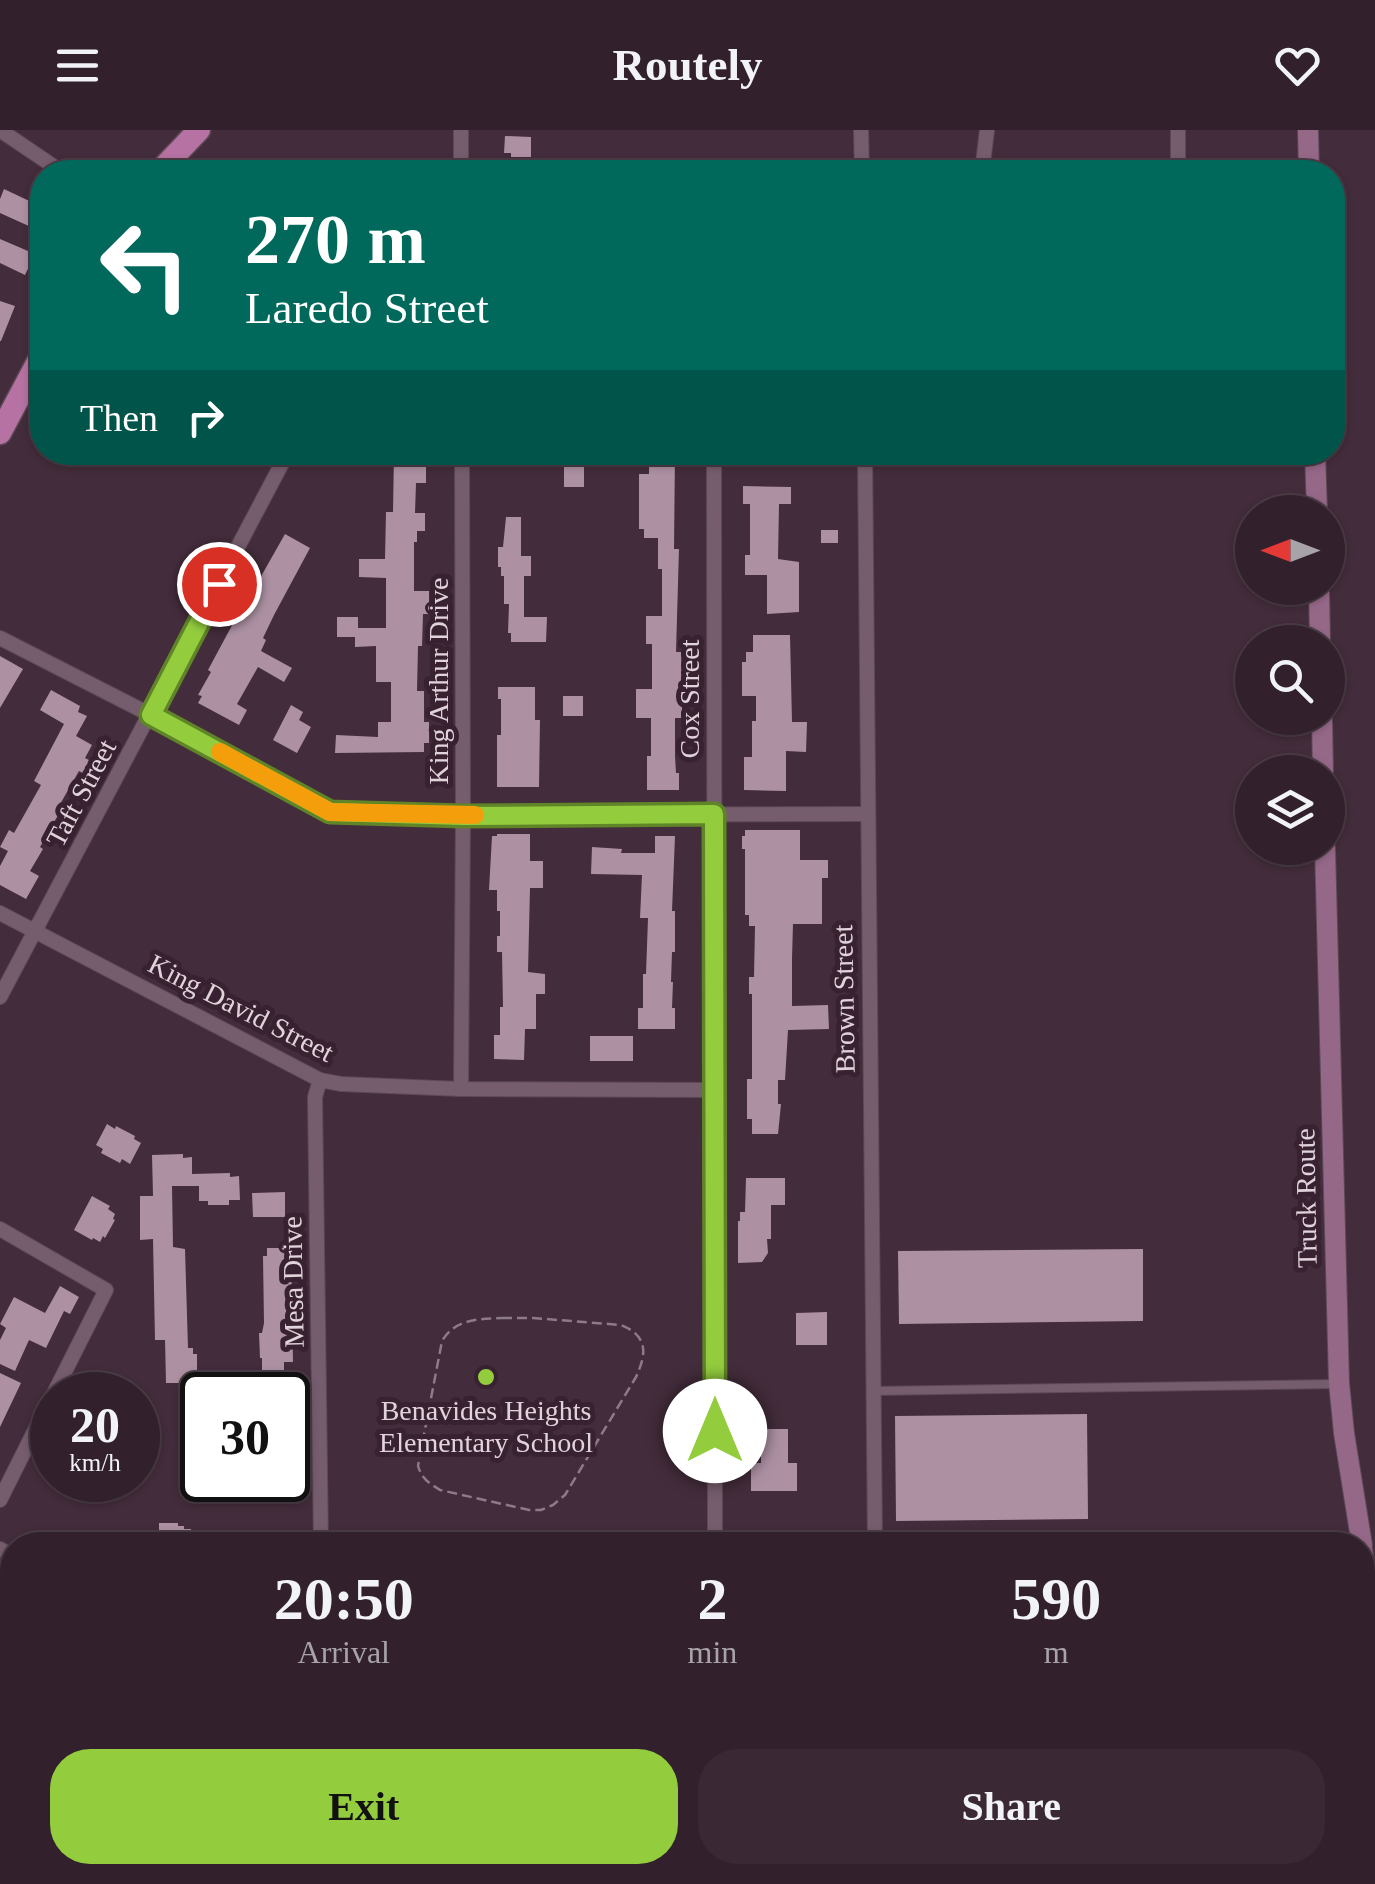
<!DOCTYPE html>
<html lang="en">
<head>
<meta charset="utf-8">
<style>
  :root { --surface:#32212c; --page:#3a2934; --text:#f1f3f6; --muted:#a8a3a9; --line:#4d3e48; --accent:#93cd3e }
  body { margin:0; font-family:"Times New Roman",serif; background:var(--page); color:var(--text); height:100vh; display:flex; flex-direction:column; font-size:38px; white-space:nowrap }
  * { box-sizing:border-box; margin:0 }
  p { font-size:32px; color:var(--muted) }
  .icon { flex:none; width:55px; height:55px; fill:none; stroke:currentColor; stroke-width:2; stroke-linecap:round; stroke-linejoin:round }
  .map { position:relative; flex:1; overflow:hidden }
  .side { position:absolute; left:0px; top:1402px; width:1375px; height:352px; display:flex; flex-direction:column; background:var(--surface); border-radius:40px 40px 0 0; box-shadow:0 2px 8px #0004,0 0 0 2px var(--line) }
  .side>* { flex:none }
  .guide { position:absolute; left:30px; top:30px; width:1315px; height:305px; border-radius:40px; box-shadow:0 2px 8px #0004,0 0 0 2px var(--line); background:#00695c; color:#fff; overflow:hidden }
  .needle { width:65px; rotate:270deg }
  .tools { position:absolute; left:1235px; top:365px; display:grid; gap:20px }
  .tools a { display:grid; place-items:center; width:110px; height:110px; border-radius:50%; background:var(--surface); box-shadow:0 2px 8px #0004,0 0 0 2px var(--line); font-size:50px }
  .speed { position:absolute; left:30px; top:1242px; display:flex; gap:20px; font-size:50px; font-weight:700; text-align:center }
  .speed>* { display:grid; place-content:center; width:130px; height:130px; border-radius:50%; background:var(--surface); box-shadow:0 2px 8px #0004,0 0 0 2px var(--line); line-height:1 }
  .speed small { font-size:25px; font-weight:400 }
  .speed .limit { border:5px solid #111; border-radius:15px; background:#fff; color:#111 }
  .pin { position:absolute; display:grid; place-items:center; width:85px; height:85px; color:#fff; margin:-42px; border:5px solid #fff; border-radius:50%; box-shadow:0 2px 10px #0007 }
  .me { position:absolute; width:110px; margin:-55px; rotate:0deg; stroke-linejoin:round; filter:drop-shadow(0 0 8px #0008) }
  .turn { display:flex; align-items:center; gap:35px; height:210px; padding:0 50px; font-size:45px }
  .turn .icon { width:130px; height:130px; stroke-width:2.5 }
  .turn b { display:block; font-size:70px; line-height:85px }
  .then { display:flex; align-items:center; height:95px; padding:0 50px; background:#0003; gap:20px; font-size:38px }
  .eta { display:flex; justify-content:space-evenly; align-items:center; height:170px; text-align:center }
  .eta b { font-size:60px; font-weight:700; line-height:70px }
  .primary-button { display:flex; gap:20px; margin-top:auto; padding:20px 50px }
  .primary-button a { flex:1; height:115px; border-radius:40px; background:var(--accent); color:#111; font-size:40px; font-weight:700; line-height:115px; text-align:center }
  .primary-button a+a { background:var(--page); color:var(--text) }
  header { display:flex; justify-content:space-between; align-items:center; height:130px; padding:0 50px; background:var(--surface); font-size:45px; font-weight:700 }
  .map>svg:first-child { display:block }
  .building { fill:#ad91a3 }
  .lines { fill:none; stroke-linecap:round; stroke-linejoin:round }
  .lane-casing { stroke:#5d4956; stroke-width:10 }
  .street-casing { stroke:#5d4956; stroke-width:16 }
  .secondary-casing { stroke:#5d4956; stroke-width:22 }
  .primary-casing { stroke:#5d4956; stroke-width:25 }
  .path { stroke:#8d7b87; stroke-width:2.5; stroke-dasharray:10 5; stroke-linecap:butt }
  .lane { stroke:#765d6e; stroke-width:8 }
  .street { stroke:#765d6e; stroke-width:14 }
  .secondary { stroke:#966888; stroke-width:20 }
  .primary { stroke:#b672a2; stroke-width:22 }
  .route-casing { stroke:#608528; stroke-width:25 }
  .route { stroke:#93cd3e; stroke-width:18 }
  .slow { stroke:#f59e0b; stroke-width:18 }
  .poi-dot { fill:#93cd3e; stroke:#382231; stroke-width:4 }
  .labels { text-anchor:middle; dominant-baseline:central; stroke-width:10; stroke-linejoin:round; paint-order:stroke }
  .street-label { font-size:28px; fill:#e1d3dc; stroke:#382231 }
  .poi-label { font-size:28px; fill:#e1d3dc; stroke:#382231 }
</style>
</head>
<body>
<header><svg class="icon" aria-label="menu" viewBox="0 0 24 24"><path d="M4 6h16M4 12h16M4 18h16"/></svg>Routely<svg class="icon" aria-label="heart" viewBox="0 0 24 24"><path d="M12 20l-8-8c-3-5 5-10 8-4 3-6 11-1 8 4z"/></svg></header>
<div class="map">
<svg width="1375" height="1754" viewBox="0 0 1375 1754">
  <rect width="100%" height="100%" fill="#432c3b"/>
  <!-- building -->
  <g class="building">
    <path d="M505,6L531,7V27H511V23H504Z"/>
    <path d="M4,59L42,77V102L0,83V69Z"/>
    <path d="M0,109L35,124L25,145L0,133Z"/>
    <path d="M0,171L15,176L1,211H0Z"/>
    <path d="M394,322H426V353H416L415,383H425V401H417V412H414V461H429V484H423L422,516H418L417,561H424V592H429V613H424V622L335,623L336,605L378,607V592H391V552H376V516L355,517V507H337V487H358V498H386V448L359,447V429H385L386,382H393Z"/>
    <rect x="564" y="322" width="20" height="35"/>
    <path d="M649,322H675L674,419H679L676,522H681L682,559V588H675V626L676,643H679V660H647V626H651V588H636V559H652V514H646V486H662V439H658V408H644V399H639V344H649Z"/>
    <path d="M743,356L791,357V374H779L778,429L799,432V482L767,484V445H745V425H750V374H743Z"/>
    <path d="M506,387H521V426H531V446H524V487H547L546,512H511V503H508L509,474H504V446H501V437H498V417H503Z"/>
    <rect x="821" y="400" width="17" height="13"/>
    <path d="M285,404L310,418L274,485L263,508L266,510L261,521L292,538L284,552L258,537L237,574L247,580L239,595L198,573L202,566L198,565L211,542L208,540L237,486L233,484L241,468L247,471Z"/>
    <path d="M753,505H790L792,592H807L806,622L786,621V661L744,660V627H752V591H756V566H742V532H746V522H753Z"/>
    <path d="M0,526L23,539L0,578Z"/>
    <path d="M498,557H535V590H540L539,657H497V605H501V569H498Z"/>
    <path d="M51,560L80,576L78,582L87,586L76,606L92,615L85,628L93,632L86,645L79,641L59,676L62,678L40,717L43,719L30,741L39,746L26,769L0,755V736L8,721L0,717L9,700L14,703L41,655L34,651L64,594L40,580Z"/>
    <rect x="563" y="566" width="20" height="20"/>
    <path d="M291,575L303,582L299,590L311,597L297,623L273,610Z"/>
    <path d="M745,700H800V730H828V748H822V794H793L792,829V876L828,875L829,899L788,900L785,950H778V974H781L778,1004H752V989H747V949H752V864H749V847H754L755,796H749V785H745V719H742V706H745Z"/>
    <path d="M497,704H530V731H543V758H530L528,842L545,844V864H536V899H525L524,930L494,929V905H500V877H503L502,822H497V806H500V781H497V760H489L492,706H497Z"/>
    <path d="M655,706H675L672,781H675V822H672L671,852H673L672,878H675V899H638V878H643V844H646L648,788H640L642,745L591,744L592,717L622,719L621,723H655Z"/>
    <rect x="590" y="906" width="43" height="25"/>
    <path d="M107,994L115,999L116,996L135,1006L134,1009L141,1013L130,1034L122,1029L120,1033L101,1023L103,1019L96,1015Z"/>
    <path d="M183,1024V1028L192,1027V1044L230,1043V1047L239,1046L240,1070H229V1075H208V1071H199V1056H172L173,1117L185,1119L188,1218H193V1224H197V1253H166L165,1210H155L153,1109L140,1110V1066H153L152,1025Z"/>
    <path d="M746,1048H785V1075H771V1109H767L768,1123L762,1132L738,1133V1091H740V1082H745Z"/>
    <path d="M285,1062V1087H253L252,1063Z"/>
    <path d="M92,1066L110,1076L108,1079L115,1084L113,1089L115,1090L105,1108L103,1106L100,1112L93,1108L92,1110L74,1100Z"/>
    <path d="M267,1118H291L293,1232H284V1265H262V1228H260L259,1203H262L264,1193L263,1126H267Z"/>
    <path d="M1143,1119V1191L899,1194L898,1121Z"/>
    <path d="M60,1156L79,1167L70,1184L64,1181L46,1218L29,1210L15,1241L0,1234V1210L6,1198L0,1194L14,1167L45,1183Z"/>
    <path d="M827,1182V1215H796V1183Z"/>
    <path d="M0,1243L21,1253L0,1297Z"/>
    <path d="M1087,1284L1088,1389L896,1391L895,1286Z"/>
    <path d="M761,1299H788V1333H797V1361H751V1333H761Z"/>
    <path d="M159,1393H178V1396H184V1399H191V1415H159Z"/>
    <path d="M283,1403V1415H241V1404Z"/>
    <path d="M0,1637L12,1643V1668L0,1662Z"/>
    <rect x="406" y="1742" width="56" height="12"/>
  </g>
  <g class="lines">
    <defs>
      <path id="lane" d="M874,1261L1335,1254"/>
      <g id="street">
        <path d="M0,0L62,42"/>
        <path d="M461,0V42"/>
        <path d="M861,0L862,42"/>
        <path d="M1178,0V42"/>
        <path d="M982,42L987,0"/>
        <path d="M714,322L715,1415"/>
        <path d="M865,322L875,1415"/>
        <path d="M0,508L151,585L330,682L463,685L867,684"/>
        <path d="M0,783L320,950L341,954L461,959L714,960"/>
        <path d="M0,867L288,322"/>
        <path d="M320,950L315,967L321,1415"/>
        <path d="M461,959L463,685L462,322"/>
        <path d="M0,1099L106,1160L53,1265"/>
        <path d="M0,1370L52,1266"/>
        <path d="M0,1419L12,1426"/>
        <path d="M0,1701L12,1709"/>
        <path d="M324,1742V1754"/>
        <path d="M716,1742V1754"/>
        <path d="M879,1742V1754"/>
        <path d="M71,1754L77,1742"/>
      </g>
      <g id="secondary">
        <path d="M1308,0L1309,42"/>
        <path d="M1315,322L1317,382"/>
        <path d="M1319,458L1320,512"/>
        <path d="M1322,588L1323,642"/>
        <path d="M1325,718L1339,1253L1344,1303L1362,1415"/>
        <path d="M1362,1419L1375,1490"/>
      </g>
      <g id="primary">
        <path d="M159,42L199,0"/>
        <path d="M0,303L42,224"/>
      </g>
    </defs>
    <!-- lane casing -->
    <use href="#lane" class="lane-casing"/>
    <!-- street casing -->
    <use href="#street" class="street-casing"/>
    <!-- secondary casing -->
    <use href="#secondary" class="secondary-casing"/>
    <!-- primary casing -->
    <use href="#primary" class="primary-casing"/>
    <!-- path -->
    <path class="path" d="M502,1188H533L621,1195C648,1206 647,1223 636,1247L565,1365L553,1375L541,1380H529L440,1360C429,1353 422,1349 418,1336L442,1211C455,1189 478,1189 502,1188Z"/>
    <!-- lane -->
    <use href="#lane" class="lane"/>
    <!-- street -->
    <use href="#street" class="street"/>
    <!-- secondary -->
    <use href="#secondary" class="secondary"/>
    <!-- primary -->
    <use href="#primary" class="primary"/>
  </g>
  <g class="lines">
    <defs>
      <path id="route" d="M219,454L151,585L330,682L463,686L714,684L715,1301"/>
    </defs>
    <!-- route casing -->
    <use href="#route" class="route-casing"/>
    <!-- route -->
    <use href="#route" class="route"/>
    <!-- slow -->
    <path class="slow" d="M220,622L330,682L475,685"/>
  </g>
  <!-- markers -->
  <circle class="poi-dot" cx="486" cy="1247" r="10"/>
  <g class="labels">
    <!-- street labels -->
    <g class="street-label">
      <text transform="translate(438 551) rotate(-90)">King Arthur Drive</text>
      <text transform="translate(689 569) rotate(-90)">Cox Street</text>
      <text transform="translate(81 663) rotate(-62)">Taft Street</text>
      <text transform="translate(844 869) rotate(-91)">Brown Street</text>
      <text transform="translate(241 878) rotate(27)">King David Street</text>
      <text transform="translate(1306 1068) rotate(-91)">Truck Route</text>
      <text transform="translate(293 1152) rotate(-91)">Mesa Drive</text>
    </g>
    <!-- poi labels -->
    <g class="poi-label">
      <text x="486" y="1280">Benavides Heights<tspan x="486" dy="32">Elementary School</tspan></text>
    </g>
  </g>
</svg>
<div class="tools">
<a><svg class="needle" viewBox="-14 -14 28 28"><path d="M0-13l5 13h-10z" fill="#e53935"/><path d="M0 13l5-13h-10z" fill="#a8a3a9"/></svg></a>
<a><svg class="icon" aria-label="search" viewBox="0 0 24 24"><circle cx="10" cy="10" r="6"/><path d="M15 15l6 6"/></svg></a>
<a><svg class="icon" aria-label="layers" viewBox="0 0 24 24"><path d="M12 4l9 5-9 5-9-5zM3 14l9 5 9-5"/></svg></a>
</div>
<div class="speed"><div>20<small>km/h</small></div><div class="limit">30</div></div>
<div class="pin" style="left:219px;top:454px;background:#d93025"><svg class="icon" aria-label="arrive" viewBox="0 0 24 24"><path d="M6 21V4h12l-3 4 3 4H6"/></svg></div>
<svg class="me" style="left:715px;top:1301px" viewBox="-20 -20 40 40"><circle r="19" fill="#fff"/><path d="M0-13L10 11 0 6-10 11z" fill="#93cd3e"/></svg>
<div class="guide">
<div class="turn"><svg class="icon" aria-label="left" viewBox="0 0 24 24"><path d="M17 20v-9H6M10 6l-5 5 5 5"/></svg><div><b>270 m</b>Laredo Street</div></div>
<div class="then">Then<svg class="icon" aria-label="right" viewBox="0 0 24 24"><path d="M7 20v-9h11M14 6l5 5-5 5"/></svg></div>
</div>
<section class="side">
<div class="eta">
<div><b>20:50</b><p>Arrival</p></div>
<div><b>2</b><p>min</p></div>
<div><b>590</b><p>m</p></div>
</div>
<div class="primary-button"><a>Exit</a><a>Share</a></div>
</section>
</div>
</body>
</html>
